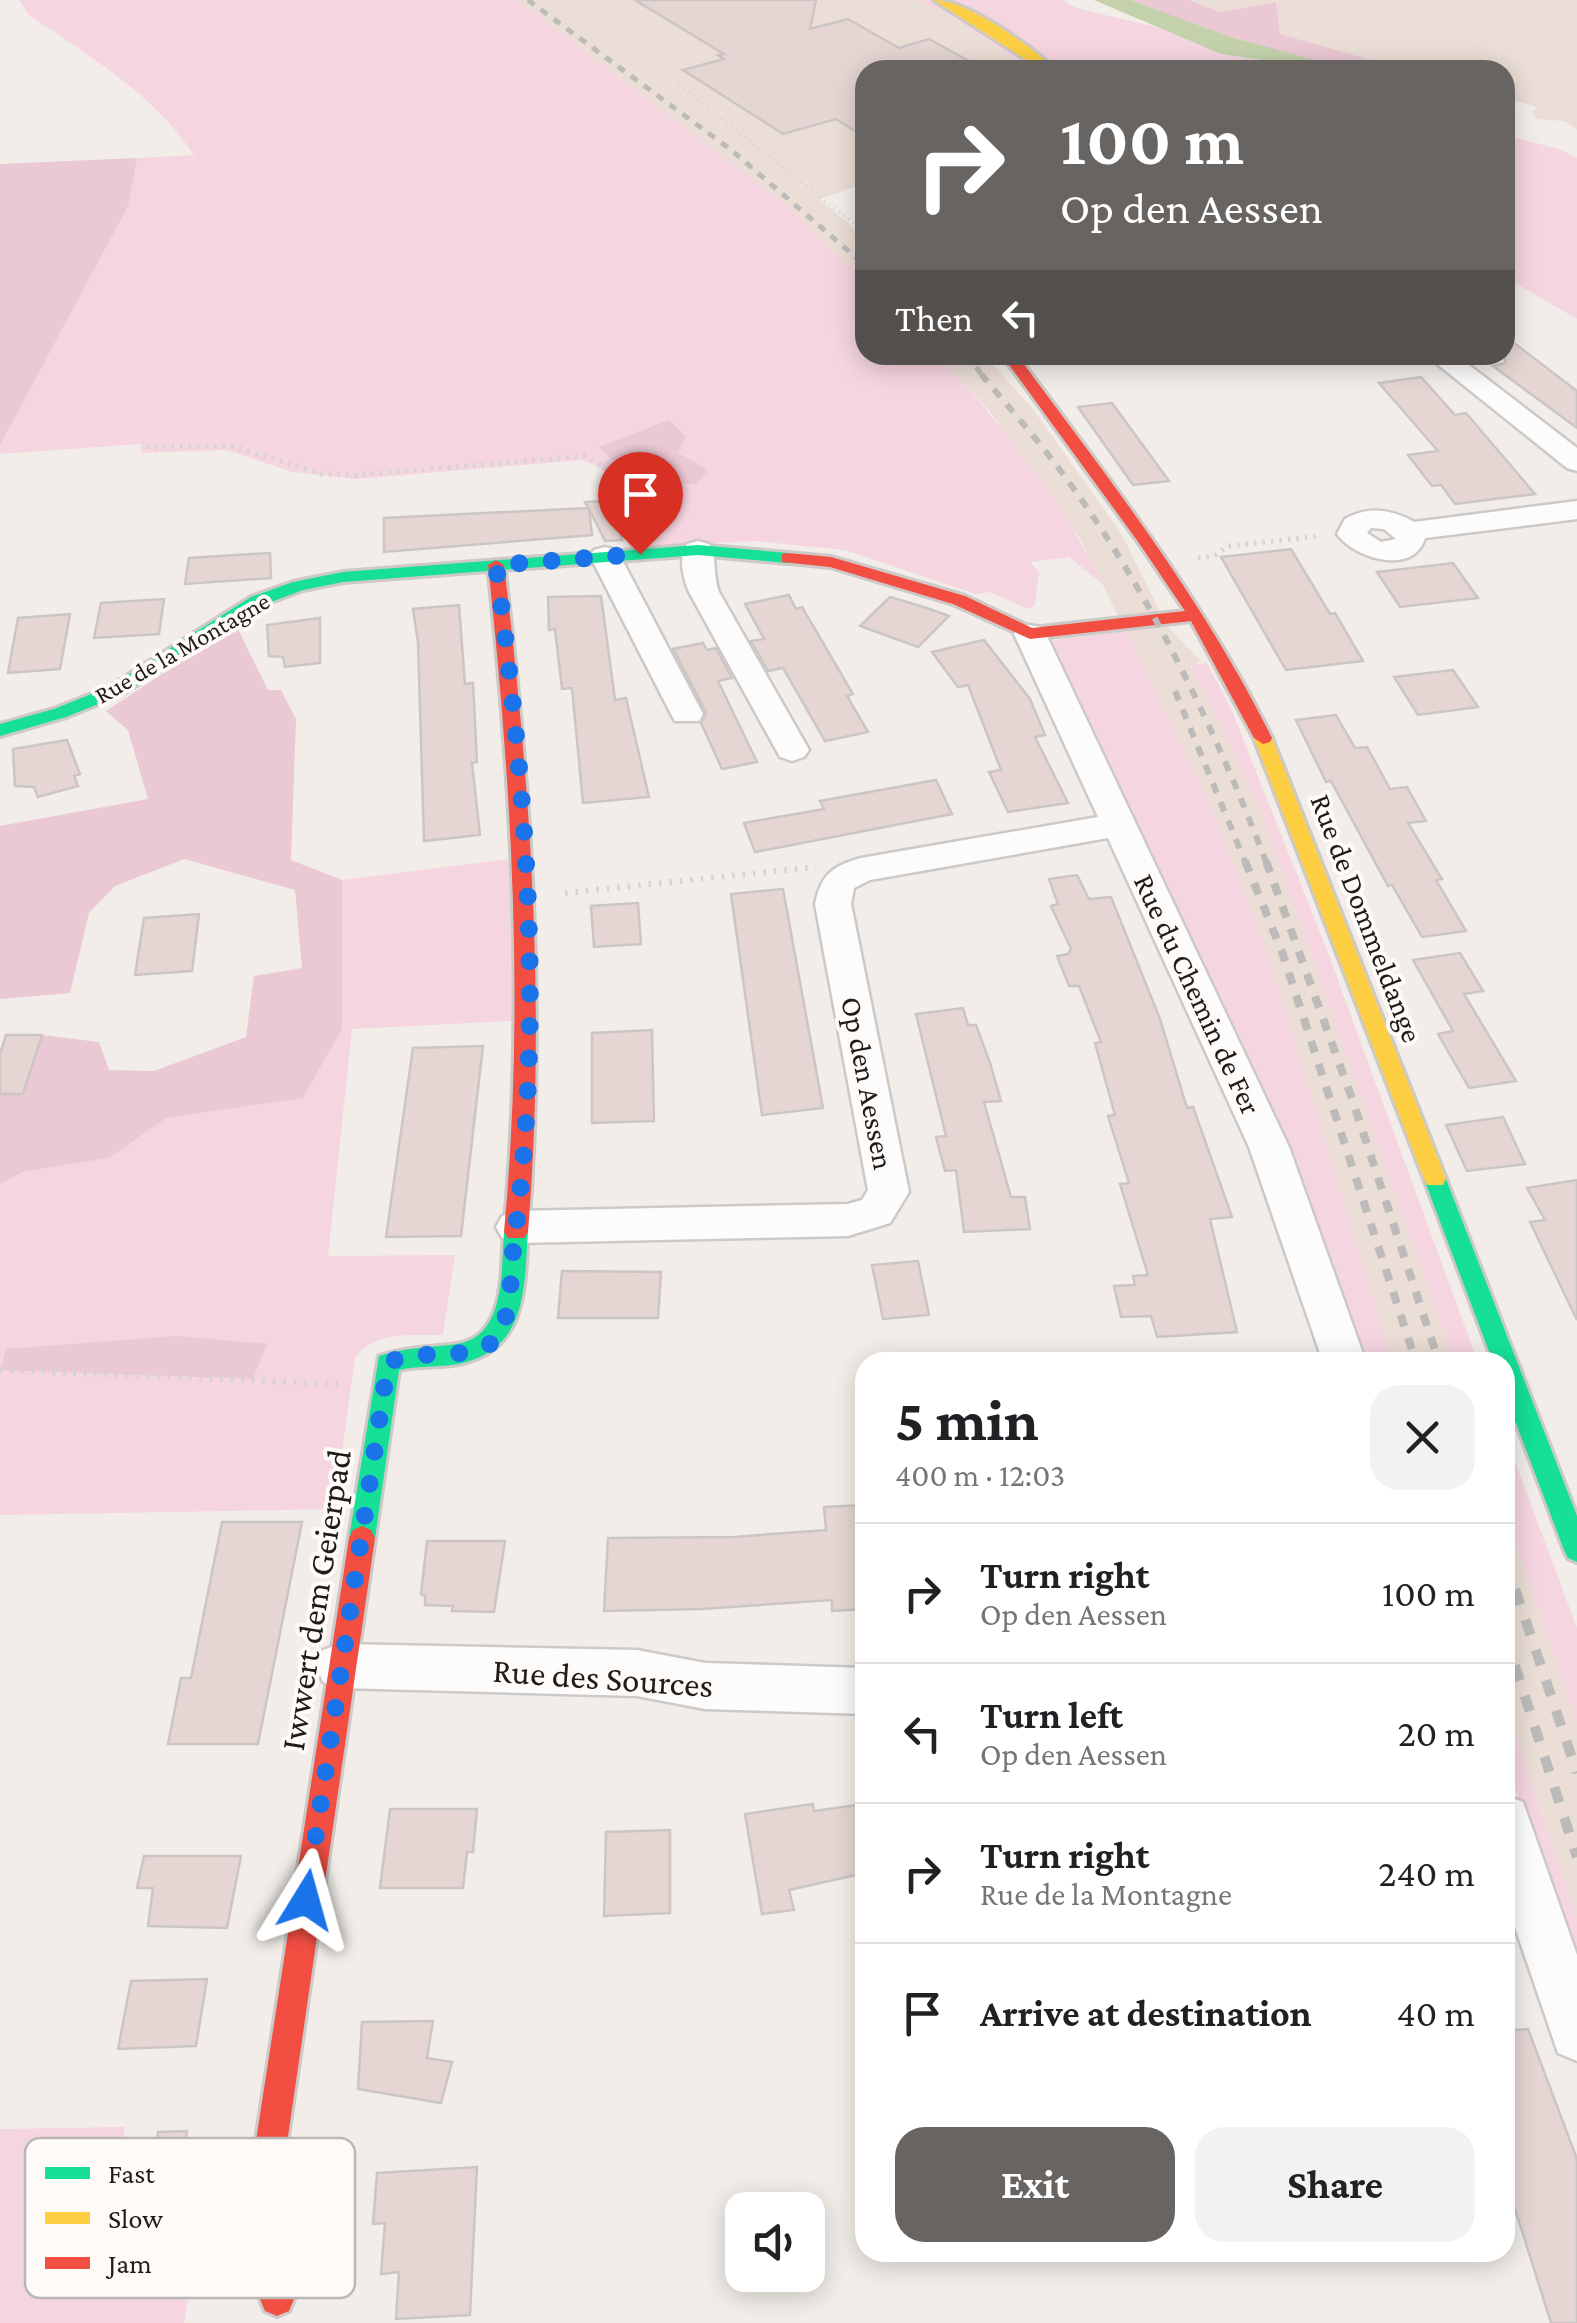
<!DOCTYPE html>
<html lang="en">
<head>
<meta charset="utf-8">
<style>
  :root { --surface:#fff; --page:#f2f2f2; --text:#202124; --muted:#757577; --line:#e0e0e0; --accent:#686461 }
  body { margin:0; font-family:"Crimson Pro",serif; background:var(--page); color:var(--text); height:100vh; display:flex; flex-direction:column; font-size:38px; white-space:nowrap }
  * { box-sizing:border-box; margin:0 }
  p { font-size:32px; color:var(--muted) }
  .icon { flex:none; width:55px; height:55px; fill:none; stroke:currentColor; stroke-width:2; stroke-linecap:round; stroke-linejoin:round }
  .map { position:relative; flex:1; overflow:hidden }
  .details { position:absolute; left:855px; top:1352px; width:660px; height:910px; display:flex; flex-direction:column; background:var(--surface); border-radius:30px; box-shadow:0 5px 25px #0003 }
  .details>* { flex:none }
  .banner { position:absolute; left:855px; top:60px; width:660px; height:305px; border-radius:30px; box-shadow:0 5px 25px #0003; background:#686461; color:#fff; overflow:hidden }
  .controls { position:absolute; left:725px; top:2192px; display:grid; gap:20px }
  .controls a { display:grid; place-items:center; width:100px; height:100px; border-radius:20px; background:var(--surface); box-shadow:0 5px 25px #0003; font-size:50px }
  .pin { position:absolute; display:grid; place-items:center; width:85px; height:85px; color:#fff; margin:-102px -42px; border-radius:50% 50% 50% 0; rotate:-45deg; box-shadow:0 0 10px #0007 }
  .pin .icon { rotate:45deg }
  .me { position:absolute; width:110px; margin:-55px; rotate:8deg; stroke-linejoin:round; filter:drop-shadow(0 0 8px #0008) }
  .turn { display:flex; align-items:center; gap:35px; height:210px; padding:0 40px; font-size:45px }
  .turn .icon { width:130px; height:130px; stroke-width:2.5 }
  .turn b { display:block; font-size:70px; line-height:85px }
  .then { display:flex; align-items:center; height:95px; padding:0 40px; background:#0003; gap:20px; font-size:38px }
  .round { display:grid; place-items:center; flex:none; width:105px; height:105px; border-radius:30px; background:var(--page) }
  .head { display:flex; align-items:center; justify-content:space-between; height:170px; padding:0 40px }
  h1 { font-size:60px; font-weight:700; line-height:75px }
  .action { display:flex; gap:20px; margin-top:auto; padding:20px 40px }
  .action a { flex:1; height:115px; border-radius:30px; background:var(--accent); color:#fff; font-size:40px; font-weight:700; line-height:115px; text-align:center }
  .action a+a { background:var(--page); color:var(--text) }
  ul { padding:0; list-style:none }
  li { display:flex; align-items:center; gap:30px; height:140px; padding:0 40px; border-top:2px solid var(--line) }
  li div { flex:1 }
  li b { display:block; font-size:38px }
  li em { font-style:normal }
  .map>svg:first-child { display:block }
  .built { fill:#eaded6 }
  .green { fill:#f5d5e0 }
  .forest { fill:#eac8d4 }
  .water { fill:#c4d2ac }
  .building { fill:#e5d6d3; stroke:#cbc6c4; stroke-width:2.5 }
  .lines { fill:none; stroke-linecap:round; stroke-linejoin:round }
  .street-casing { stroke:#cdc9c6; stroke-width:5 }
  .fast-casing { stroke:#cdc9c6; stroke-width:6 }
  .slow-casing { stroke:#cdc9c6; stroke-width:6 }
  .jam-casing { stroke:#cdc9c6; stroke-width:6 }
  .path-far2 { stroke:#d5d4d2; stroke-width:4; stroke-dasharray:1 5; stroke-linecap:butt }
  .path-far1 { stroke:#d5d4d2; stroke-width:5; stroke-dasharray:2.5 6; stroke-linecap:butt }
  .path { stroke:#d5d4d2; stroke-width:6; stroke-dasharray:2.5 8; stroke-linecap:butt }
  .street { fill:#fdfcfc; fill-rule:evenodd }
  .fast { fill:#16e098; fill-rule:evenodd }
  .slow { fill:#ffcf43; fill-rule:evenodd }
  .jam { fill:#f24e42; fill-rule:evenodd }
  .rail-far3 { stroke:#bcbbb9; stroke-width:5; stroke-dasharray:8 8; stroke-linecap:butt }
  .rail-far2 { stroke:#bcbbb9; stroke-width:6; stroke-dasharray:10 10; stroke-linecap:butt }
  .rail-far1 { stroke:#bcbbb9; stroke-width:8; stroke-dasharray:12 12; stroke-linecap:butt }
  .rail { stroke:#bcbbb9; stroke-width:10; stroke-dasharray:16 16; stroke-linecap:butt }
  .route { stroke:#1a73e8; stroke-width:18; stroke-dasharray:0 32.4 }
  .labels { text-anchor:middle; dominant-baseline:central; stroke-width:8; stroke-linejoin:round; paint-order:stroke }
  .far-street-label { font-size:25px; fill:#1e1b18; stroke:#fefaf7 }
  .street-label { font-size:30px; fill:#1e1b18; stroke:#fefaf7 }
  .near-street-label { font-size:35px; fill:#1e1b18; stroke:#fefaf7 }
  .key { fill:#fefaf7; stroke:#bbb7b4; stroke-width:2.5 }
  .key-label { font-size:28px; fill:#1e1b18 }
</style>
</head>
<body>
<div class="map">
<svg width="1577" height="2323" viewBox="0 0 1577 2323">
  <rect width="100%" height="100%" fill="#f2ede8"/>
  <!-- built -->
  <g class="built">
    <path d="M517,0H918L954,17L1030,70H865V183L820,199L865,238V280L784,203Z"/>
    <path d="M1189,0H1577V130L1565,121L1536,119L1532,112L1538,107L1505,98V70H1407L1280,34L1276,2L1220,12Z"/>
    <path d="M938,355H984L1033,409L1121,533L1167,626L1201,661L1191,666L1259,806L1454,1362H1393L1268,954L1214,814L1081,540L991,413Z"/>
    <path d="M1505,1512L1577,1723V1918L1505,1704Z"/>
  </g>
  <!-- green -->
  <g class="green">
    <path d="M19,0H517L784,203L865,280V355H938C1002,425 1061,499 1103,584L1069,557L1030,562L1039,572L1035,605L1028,609L990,592L975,594L845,550L755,541L629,547C622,501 631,478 582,460L357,479L293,472L227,450L141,453V444L0,454V445L127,206L137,158L194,155C153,93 89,56 29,15Z"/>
    <path d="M918,0H1063L1076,8L1168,30L1221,54L1263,60L1261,65L1272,70H1030L954,17Z"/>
    <path d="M1505,135L1559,149L1577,158V319L1505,277Z"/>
    <path d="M1127,631L1214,814L1268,954L1393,1362H1364L1281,1145L1049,651L1054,640Z"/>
    <path d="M1207,663L1232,711L1325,945L1478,1362H1454L1259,806L1191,665Z"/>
    <path d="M509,859L512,1021L352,1029L328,1256L455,1255L443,1335C412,1336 374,1330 355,1358L334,1509L0,1515V1184L21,1172L109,1158L165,1118L303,1098L342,1029V880Z"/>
    <path d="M1505,1435L1577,1628V1723L1505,1512Z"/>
    <path d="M1505,1704L1577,1918V1969L1505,1759Z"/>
    <path d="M125,2127L113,2196L205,2197L184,2323H0V2129Z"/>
  </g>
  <!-- forest -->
  <g class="forest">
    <path d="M1130,0H1189L1220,12L1276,2L1280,34L1407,70C1389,70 1370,72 1352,70C1282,63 1196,25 1130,0Z"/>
    <path d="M137,158L128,206L0,445V164Z"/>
    <path d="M669,420L686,437L678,453L708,470L696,485L628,475L599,447Z"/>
    <path d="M236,625L268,690H281L296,719L291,860L342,880V1029L303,1098L166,1118L109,1158L22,1172L0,1184V1094H23L42,1035L99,1042L109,1070L154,1071L246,1037L254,976L302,968L295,890L184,859L115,886L89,913L70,993L0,999V826L148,799L128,730L106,711Z"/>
    <path d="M176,1336L267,1344L253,1379L1,1370L6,1349Z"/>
  </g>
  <!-- water -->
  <path class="water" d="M1094,0H1130L1230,37L1352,70H1272L1261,65L1262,60L1221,54Z"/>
  <!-- building -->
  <g class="building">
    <path d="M635,0H816L810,29L848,19L899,48L929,39L967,60L938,70H865V137L836,119L783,134L683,70L724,59L718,55L724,54Z"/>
    <path d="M1505,336L1577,391V428L1493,366L1505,363Z"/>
    <path d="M1421,377L1455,415L1466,413L1535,494L1455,504L1441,485L1432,486L1408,455L1438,451L1379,383Z"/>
    <path d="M1112,403L1169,481L1133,485L1078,407Z"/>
    <path d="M618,500L622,540L605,541L589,509L592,535L384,552V518L589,508L585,502Z"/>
    <path d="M1291,549L1330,614L1335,613L1363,661L1286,670L1221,557Z"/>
    <path d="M270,553L271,578L185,584L189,558Z"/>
    <path d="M1453,563L1478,598L1400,607L1377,572Z"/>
    <path d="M789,595L796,609L802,607L853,694L847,696L868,732L825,741L783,668L768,671L751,641L764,639L745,604Z"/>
    <path d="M601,596L615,700L626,698L649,797L583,803L572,688L562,689L555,629L549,630L548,597Z"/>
    <path d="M890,597L927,608L949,616L918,647L860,626Z"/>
    <path d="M164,599L159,634L94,638L101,603Z"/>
    <path d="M459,605L465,684L473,683L477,762L472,763L480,835L424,841L418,642L413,609Z"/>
    <path d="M70,614L60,669L8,673L18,618Z"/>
    <path d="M320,618V663L285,667L283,657L269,656L267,625Z"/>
    <path d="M984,640L1030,699L1045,735L1035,737L1068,803L1008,812L989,772L1001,770L968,685L958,687L932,652Z"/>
    <path d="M703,643L707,650L716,648L732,678L718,681L757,762L722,769L701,723L706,712L673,649Z"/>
    <path d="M1453,670L1478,707L1418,715L1394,677Z"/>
    <path d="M1336,715L1355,748L1367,747L1390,789L1407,787L1426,821L1408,823L1442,879L1436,880L1466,931L1422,937L1392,885L1388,886L1331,781L1326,782L1296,720Z"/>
    <path d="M67,740L80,774L74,776L78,786L38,797L34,787L15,786L13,749Z"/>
    <path d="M936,780L952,814L755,852L744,823L824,809L820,801Z"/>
    <path d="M1077,875L1089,899L1111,897L1160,1019L1187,1108L1193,1107L1232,1217L1210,1219L1237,1332L1157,1337L1151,1316L1121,1317L1114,1286L1135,1285L1133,1276L1148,1275L1120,1184L1129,1183L1108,1116L1115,1115L1095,1043L1101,1042L1079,986H1069L1057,956L1068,954L1071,949L1051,906L1058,904L1049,879Z"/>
    <path d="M783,889L823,1108L762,1115L731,894Z"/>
    <path d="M638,903L641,944L594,947L591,906Z"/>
    <path d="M199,914L192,971L135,975L144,918Z"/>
    <path d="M1460,953L1483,991L1464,994L1516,1081L1469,1088L1438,1034L1453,1031L1413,960Z"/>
    <path d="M963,1008L968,1025H976L990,1063L1001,1101L984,1102L1011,1197H1025L1030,1229L964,1232L956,1170L945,1171L936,1137L946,1136L916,1014Z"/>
    <path d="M652,1030L654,1121L592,1123V1033Z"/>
    <path d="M6,1035H42L23,1094H0V1054Z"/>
    <path d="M483,1046L461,1236L386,1237L413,1048Z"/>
    <path d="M1503,1117L1525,1164L1467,1171L1446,1125Z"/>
    <path d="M1577,1180V1320L1530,1222L1545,1220L1527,1188Z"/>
    <path d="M918,1261L929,1315L883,1319L872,1265Z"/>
    <path d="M562,1271L661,1272L658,1318H558Z"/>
    <path d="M865,1505V1609L832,1611V1600L702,1609L604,1611L608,1538L734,1537L826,1530L824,1507Z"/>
    <path d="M222,1522H302L258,1744H168L181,1678H191Z"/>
    <path d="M427,1541H505L494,1612L452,1611L453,1606L425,1605V1596L421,1594Z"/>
    <path d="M813,1804L814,1811L865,1804V1873L789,1890L794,1910L762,1914L745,1814Z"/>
    <path d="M390,1809H477L473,1852H467L463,1888H380Z"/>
    <path d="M670,1830V1913L604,1916L606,1832Z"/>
    <path d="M144,1856H241L227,1928L148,1926L153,1888H137Z"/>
    <path d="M207,1979L196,2046L118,2049L131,1981Z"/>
    <path d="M433,2021L427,2058L452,2062L441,2103L358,2089L362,2022Z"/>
    <path d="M1528,2029L1577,2159V2323H1551L1505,2177V2031Z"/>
    <path d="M187,2131L179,2176H151L158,2132Z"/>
    <path d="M477,2167L470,2315L396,2319L399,2272L381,2274L385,2223L373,2224L377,2173Z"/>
  </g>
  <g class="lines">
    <defs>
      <g id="street">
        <path d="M1426,355H1456L1577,448V471L1567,468Z"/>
        <path d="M1577,501V519L1425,538C1414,576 1355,559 1337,534L1345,519C1368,506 1391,509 1414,522ZM1371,528L1384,529L1396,539L1381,542L1367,533Z"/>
        <path d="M698,541L709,544C717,556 713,577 719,592L809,750L804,757L792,761L780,757L689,592C683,577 678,558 687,544Z"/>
        <path d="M605,547L616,550L620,556L703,714L699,721H675L671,714L590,556L594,550Z"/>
        <path d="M1030,625L1041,627L1046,634L1289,1147L1366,1362H1323L1249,1147L1108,838L870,880L854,888L851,904L909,1192L890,1223L848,1236L517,1243L502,1238L496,1227L502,1216L517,1211L848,1204L862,1200L868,1190L815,904C821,875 832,866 861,858L1098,817L1014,634L1019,627Z"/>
        <path d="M340,1644L637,1650L705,1663L865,1668V1714L705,1709L637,1696L340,1688L323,1682L316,1666L323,1650Z"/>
        <path d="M1505,1795L1523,1802L1577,1955V2061L1558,2053L1505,1898Z"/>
      </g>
      <g id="fast">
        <path d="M698,545L788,553L796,558L788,563L698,555L343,582L303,590L263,605L121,695L66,717L0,736V724L54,709L109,687L251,597L293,582L343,572Z"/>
        <path d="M1435,1170L1443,1173L1446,1179L1577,1516V1562L1568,1558L1564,1550L1505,1394V1362H1493L1424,1179L1427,1173Z"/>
        <path d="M516,1223L524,1226L528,1232C524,1286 528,1347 463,1363C442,1368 420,1365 399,1370L375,1538L371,1546L362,1550L353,1546L349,1538L379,1356C406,1347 430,1348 457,1344C506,1337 501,1270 504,1232L508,1226Z"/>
      </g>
      <g id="slow">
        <path d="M934,0C967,0 1032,47 1056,70H1042Z"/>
        <path d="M1263,732L1272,738L1446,1179L1443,1185H1427L1424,1179L1254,738Z"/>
      </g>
      <g id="jam">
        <path d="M1002,355H1017C1109,479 1203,599 1272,738L1270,742L1263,744L1254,738L1191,621L1030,639L953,604L830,567L782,562V554L788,553L831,557L965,596L1032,628L1185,611L1139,543Z"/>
        <path d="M496,560L504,565C531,788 546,1008 528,1232L524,1238H508L504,1232C525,1008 512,788 488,565Z"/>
        <path d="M362,1526L371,1530L375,1538L277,2212L294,2299L289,2311L277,2316L265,2311L260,2299L245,2212L349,1538L353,1530Z"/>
      </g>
    </defs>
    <!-- street casing -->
    <use href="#street" class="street-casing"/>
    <!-- fast casing -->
    <use href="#fast" class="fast-casing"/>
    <!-- slow casing -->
    <use href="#slow" class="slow-casing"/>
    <!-- jam casing -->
    <use href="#jam" class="jam-casing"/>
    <!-- path-far2 -->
    <path class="path-far2" d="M679,85L865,232"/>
    <!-- path-far1 -->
    <g class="path-far1">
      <path d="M146,447L231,446L322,474L356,475L584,456C621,472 629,490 636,528"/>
      <path d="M1198,558L1214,556L1228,546L1321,536"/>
    </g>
    <!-- path -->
    <g class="path">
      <path d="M565,893L816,867"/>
      <path d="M0,1370L342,1384"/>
    </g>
    <!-- street -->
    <use href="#street" class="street"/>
    <!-- fast -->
    <use href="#fast" class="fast"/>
    <!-- slow -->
    <use href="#slow" class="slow"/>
    <!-- jam -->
    <use href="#jam" class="jam"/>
    <!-- rail-far3 -->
    <g class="rail-far3">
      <path d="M528,0L730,149L865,265"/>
      <path d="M966,355L983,376"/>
    </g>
    <!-- rail-far2 -->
    <g class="rail-far2">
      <path d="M981,374C1005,403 1031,432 1054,462C1145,581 1213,724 1267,864"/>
      <path d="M1175,691L1246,864"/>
    </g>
    <!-- rail-far1 -->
    <g class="rail-far1">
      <path d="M1245,861L1282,952L1416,1362"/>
      <path d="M1266,861L1351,1096L1439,1362"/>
    </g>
    <!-- rail -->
    <g class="rail">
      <path d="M1505,1559L1577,1773"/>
      <path d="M1505,1635L1577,1857"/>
    </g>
  </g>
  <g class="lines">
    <!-- route -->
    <path class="route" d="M306,1900L388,1363C418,1346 475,1364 495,1339C512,1319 510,1278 513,1252C545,1015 527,799 496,565L640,554"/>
  </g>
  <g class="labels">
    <!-- far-street labels -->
    <g class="far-street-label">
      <text transform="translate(182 648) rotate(-30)">Rue de la Montagne</text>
    </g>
    <!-- street labels -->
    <g class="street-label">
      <text transform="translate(1367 918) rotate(69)">Rue de Dommeldange</text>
      <text transform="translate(1198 994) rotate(65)">Rue du Chemin de Fer</text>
      <text transform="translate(868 1083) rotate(79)">Op den Aessen</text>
    </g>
    <!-- near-street labels -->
    <g class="near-street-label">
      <text transform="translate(316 1600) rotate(-81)">Iwwert dem Geierpad</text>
      <text transform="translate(603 1678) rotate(4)">Rue des Sources</text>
    </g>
  </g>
  <!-- legend -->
  <rect x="25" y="2138" width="330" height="160" rx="15" class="key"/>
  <rect x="45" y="2167" width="45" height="12" fill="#16e098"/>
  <rect x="45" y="2212" width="45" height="12" fill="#ffcf43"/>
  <rect x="45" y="2257" width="45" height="12" fill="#f24e42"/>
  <g class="key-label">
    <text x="108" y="2183">Fast</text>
    <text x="108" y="2228">Slow</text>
    <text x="108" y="2273">Jam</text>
  </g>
</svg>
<div class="controls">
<a><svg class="icon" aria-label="sound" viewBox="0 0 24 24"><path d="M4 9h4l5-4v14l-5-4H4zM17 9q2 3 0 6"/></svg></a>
</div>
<div class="pin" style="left:640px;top:554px;background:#d93025"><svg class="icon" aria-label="arrive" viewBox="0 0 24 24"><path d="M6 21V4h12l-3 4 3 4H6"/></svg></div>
<svg class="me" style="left:306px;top:1900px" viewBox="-20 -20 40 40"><path d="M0-17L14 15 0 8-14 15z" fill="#1a73e8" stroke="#fff" stroke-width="4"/></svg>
<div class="banner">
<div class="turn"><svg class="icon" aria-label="right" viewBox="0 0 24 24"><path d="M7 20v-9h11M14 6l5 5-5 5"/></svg><div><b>100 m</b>Op den Aessen</div></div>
<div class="then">Then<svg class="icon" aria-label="left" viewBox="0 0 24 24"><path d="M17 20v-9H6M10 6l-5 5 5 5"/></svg></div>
</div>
<section class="details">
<div class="head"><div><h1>5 min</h1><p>400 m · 12:03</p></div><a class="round"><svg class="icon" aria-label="close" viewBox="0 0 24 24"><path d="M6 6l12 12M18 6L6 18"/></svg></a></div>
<ul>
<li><svg class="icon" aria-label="right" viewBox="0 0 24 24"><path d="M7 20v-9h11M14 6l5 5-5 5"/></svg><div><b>Turn right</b><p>Op den Aessen</p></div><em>100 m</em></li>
<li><svg class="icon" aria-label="left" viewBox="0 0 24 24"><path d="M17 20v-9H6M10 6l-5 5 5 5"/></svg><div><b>Turn left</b><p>Op den Aessen</p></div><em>20 m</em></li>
<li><svg class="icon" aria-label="right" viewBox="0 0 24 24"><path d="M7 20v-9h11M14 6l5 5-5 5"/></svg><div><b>Turn right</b><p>Rue de la Montagne</p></div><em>240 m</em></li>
<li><svg class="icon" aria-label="arrive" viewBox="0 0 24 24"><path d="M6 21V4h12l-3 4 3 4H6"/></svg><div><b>Arrive at destination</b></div><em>40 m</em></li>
</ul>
<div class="action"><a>Exit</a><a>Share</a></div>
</section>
</div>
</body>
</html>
